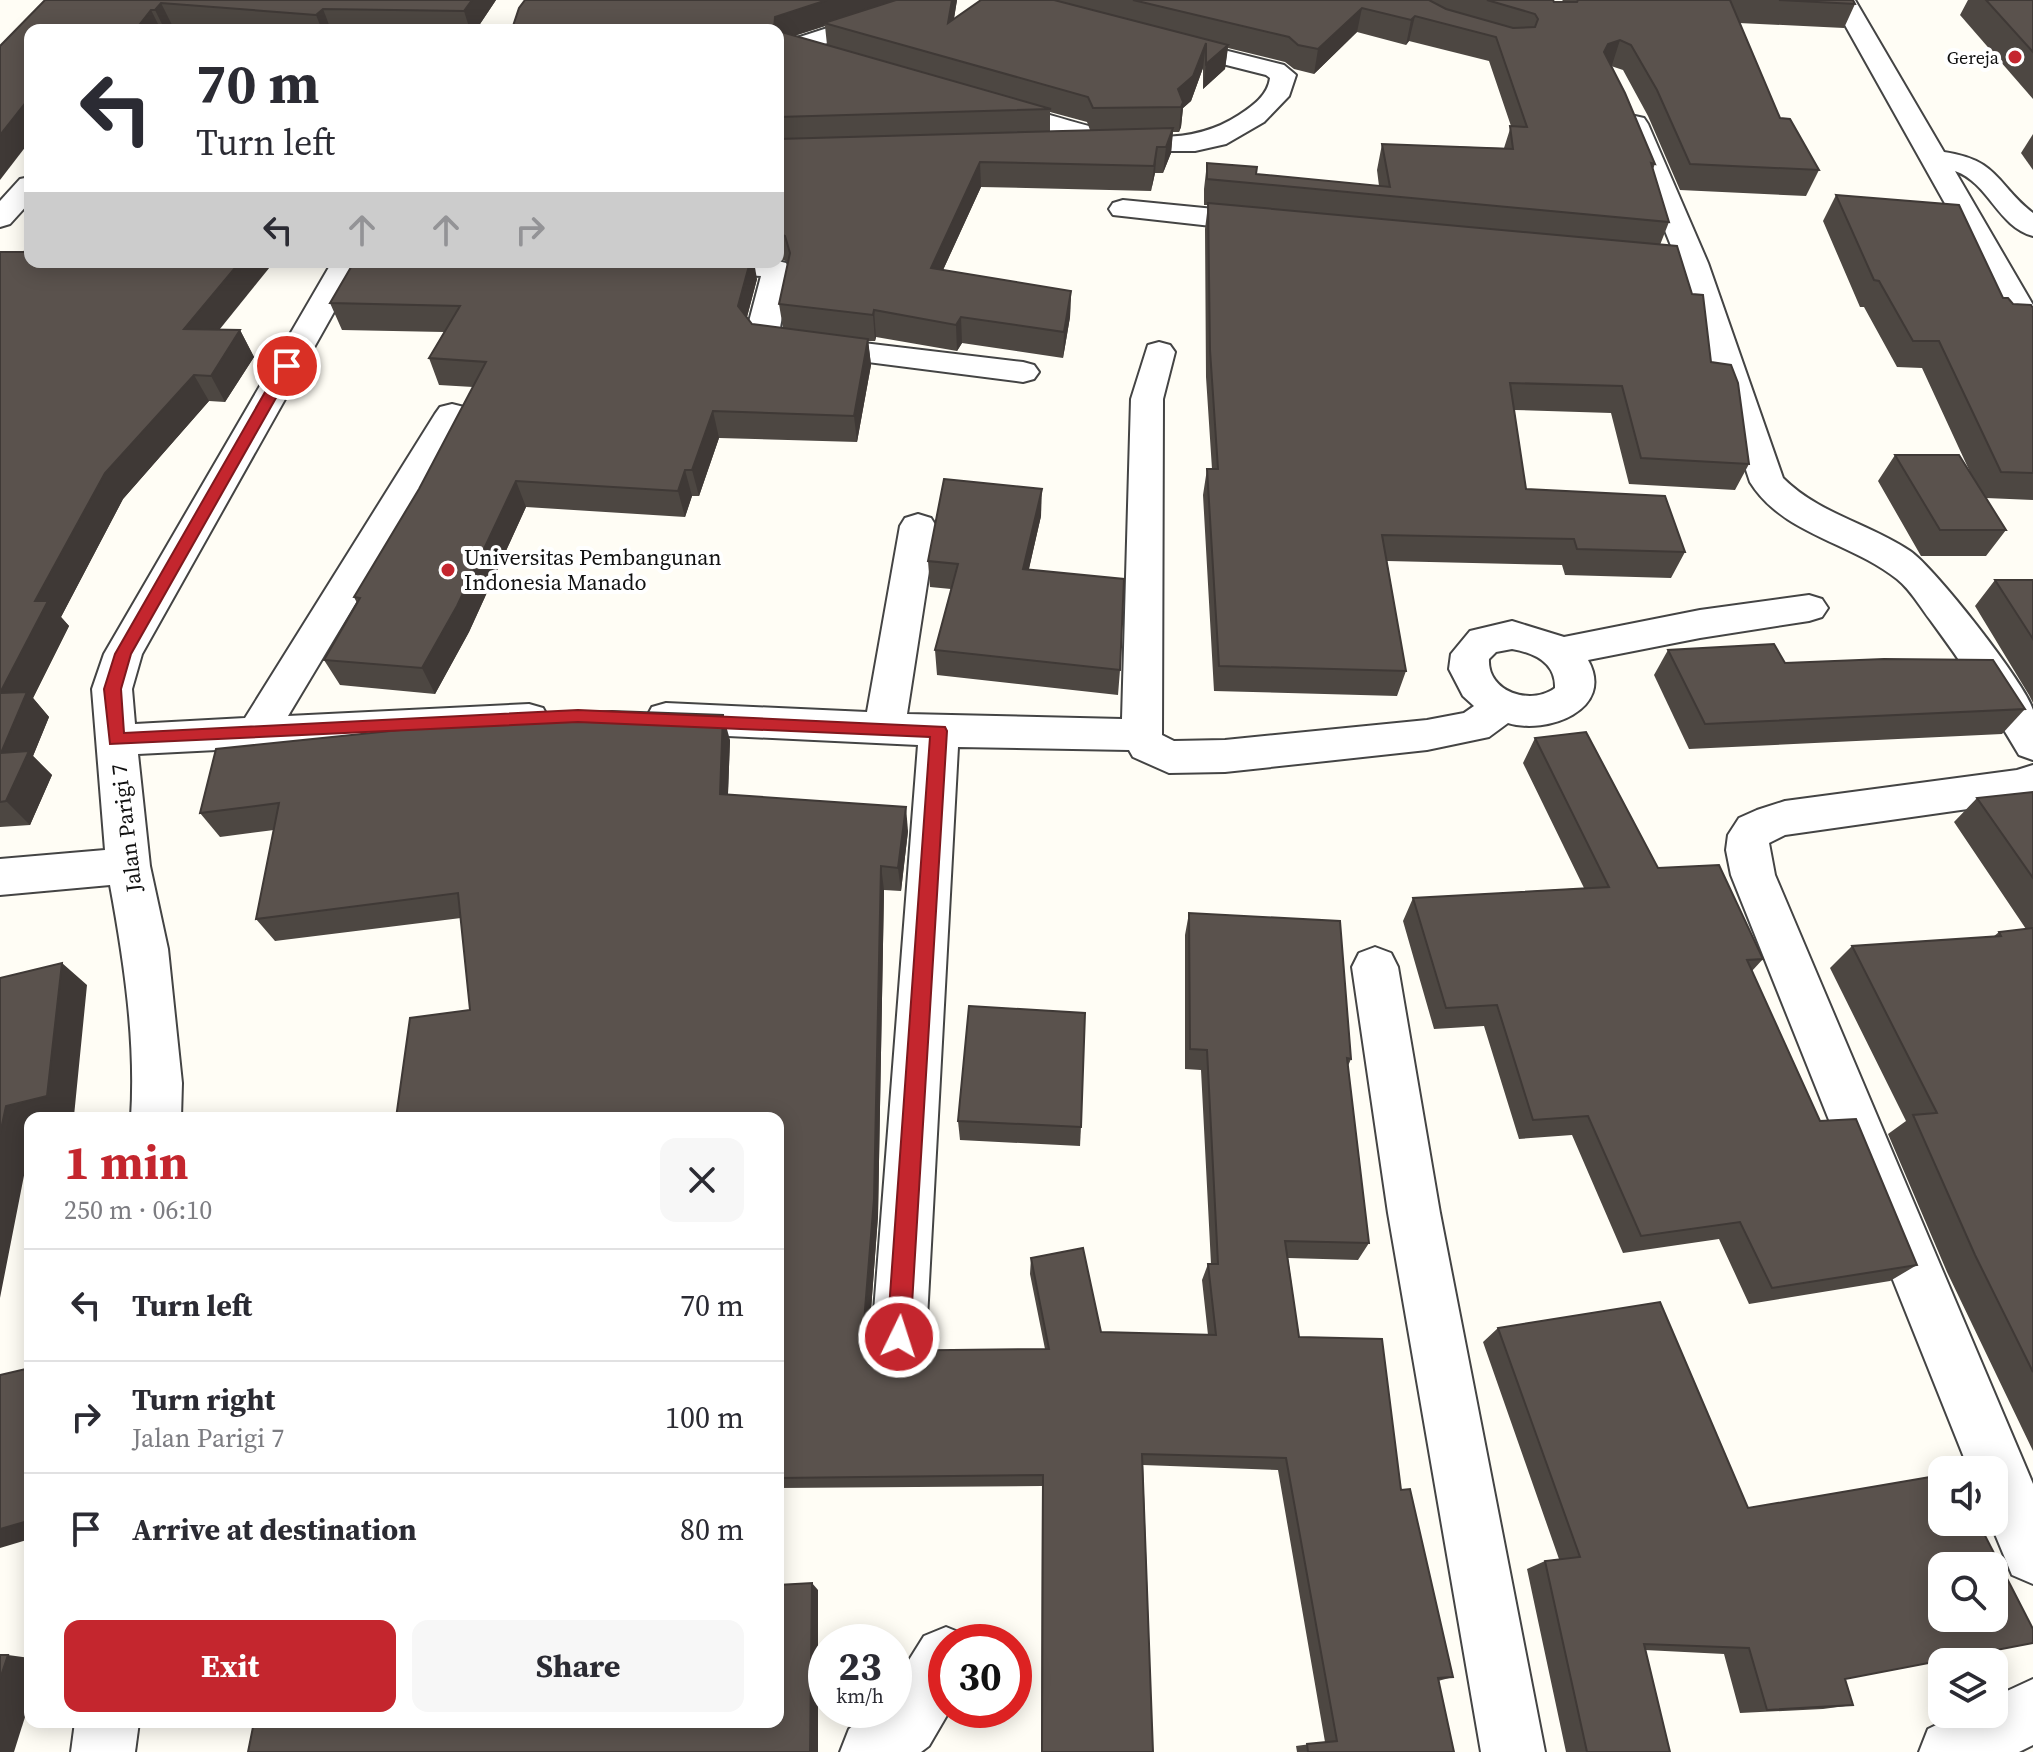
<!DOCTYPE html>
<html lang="en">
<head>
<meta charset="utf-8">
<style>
  :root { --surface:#fff; --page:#f7f7f7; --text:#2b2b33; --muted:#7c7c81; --line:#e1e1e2; --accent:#c4262e }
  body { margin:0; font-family:"Source Serif 4",serif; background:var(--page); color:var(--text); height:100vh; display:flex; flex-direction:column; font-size:30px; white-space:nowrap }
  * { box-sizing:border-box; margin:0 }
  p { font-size:26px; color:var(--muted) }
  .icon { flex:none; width:44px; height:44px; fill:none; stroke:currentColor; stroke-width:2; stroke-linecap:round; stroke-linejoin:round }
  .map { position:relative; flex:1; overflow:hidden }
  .sheet { position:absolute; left:24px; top:1112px; width:760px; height:616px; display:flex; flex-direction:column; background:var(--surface); border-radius:16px; box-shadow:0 4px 20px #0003 }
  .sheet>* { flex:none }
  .hud { position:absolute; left:24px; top:24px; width:760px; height:244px; border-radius:16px; box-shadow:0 4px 20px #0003; background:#fff; color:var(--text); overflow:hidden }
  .fabs { position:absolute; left:1928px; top:1456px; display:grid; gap:16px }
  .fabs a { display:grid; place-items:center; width:80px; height:80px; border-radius:16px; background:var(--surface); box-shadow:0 4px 20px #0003; font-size:40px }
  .speed { position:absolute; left:808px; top:1624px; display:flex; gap:16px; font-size:40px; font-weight:700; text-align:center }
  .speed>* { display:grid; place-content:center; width:104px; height:104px; border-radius:50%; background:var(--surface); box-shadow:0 4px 20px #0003; line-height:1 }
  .speed small { font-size:20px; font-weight:400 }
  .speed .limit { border:12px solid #d22; background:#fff; color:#111 }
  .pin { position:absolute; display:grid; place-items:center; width:68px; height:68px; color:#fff; margin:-34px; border:4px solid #fff; border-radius:50%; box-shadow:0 2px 8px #0007 }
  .me { position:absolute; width:88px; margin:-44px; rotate:4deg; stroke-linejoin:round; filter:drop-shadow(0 0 6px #0008) }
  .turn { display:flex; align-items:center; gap:28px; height:168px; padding:0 40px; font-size:36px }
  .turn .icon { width:104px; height:104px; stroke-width:2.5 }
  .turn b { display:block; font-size:56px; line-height:68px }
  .lanes { display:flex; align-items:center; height:76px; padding:0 40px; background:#0003; justify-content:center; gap:40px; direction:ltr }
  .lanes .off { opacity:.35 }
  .round { display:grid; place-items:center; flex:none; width:84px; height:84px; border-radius:16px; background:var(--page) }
  .overview { display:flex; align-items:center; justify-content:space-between; height:136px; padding:0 40px }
  h1 { font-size:48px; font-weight:700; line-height:60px; color:var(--accent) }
  .primary-button { display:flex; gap:16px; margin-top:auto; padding:16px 40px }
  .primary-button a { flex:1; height:92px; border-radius:16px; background:var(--accent); color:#fff; font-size:32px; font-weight:700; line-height:92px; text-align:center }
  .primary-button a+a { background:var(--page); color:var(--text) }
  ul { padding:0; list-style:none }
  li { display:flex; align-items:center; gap:24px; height:112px; padding:0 40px; border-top:2px solid var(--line) }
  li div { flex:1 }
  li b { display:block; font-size:30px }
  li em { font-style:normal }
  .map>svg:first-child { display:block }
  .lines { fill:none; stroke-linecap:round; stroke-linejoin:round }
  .minor-casing { stroke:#444; stroke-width:4 }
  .minor { fill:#fff; fill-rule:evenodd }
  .wall { fill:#4d4742; fill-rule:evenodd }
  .shaded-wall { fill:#3f3936 }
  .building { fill:#5a524d; stroke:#3f3936; stroke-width:2; fill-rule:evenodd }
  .route { fill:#c4262e; stroke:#7f191e; stroke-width:2 }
  .poi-dot { fill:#c4262e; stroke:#fff; stroke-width:3 }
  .labels { text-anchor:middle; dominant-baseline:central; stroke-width:8; stroke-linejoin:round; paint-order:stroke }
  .far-poi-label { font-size:18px; fill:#111; stroke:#fff; text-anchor:end }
  .poi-label { font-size:22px; fill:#111; stroke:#fff; text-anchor:start }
  .street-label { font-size:22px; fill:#111; stroke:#fff }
</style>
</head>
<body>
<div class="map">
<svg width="2033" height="1752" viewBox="0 0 2033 1752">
  <rect width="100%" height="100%" fill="#fffdf5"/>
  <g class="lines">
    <defs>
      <g id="minor">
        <path d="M914,0H950L946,5L778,59V44Z"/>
        <path d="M1831,0H1855L1944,152C1999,160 1996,184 2033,213V236C1998,227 1989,183 1955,171L2033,305V341L2022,339L2017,332Z"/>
        <path d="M1168,36L1284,65L1296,75L1289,96L1264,122L1226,144L1195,151H1111L985,113L981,107L985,101L994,99C1072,118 1164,164 1239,115C1253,106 1268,95 1270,78L1266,75L1159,48L1156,43L1159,38Z"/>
        <path d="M1635,116L1644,118L1648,124L1708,263L1783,478C1819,514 1868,523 1910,551C1934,567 2026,684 2033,710C2033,725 2033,745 2033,760L2019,755C1992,709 1963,664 1931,621C1920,607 1911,590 1897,579C1851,542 1782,534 1750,482L1678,263L1622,124L1626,118Z"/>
        <path d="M30,177V202L10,224L0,227V201L20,179Z"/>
        <path d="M1123,200L1265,214L1275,217L1279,223L1275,229L1265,232L1113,215L1109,209L1113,203Z"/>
        <path d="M778,261L786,263C800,284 779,311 780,333L1023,362L1034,365L1039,372L1034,379L1023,382L759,348L746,333L761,276L686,272L682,266L685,262Z"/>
        <path d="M332,262H362L142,654L132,689L135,724L245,718L435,414L440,407L452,404L464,407L469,414L288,716L529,704L543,708L549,719L543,730L529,734L138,754L150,866L168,949L182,1083L181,1118H131C136,1041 124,961 110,885L0,895V859L105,850L92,689L104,654Z"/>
        <path d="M1159,342L1170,345L1175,352L1163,399L1162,735L1174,741L1225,740L1427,720L1464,713L1474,706L1463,696L1449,669L1451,654L1470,631L1512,621L1564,637L1700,610L1809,595L1822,599L1828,608L1822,617L1809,621L1700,638L1588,660C1616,710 1546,735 1508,723L1489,737L1427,750L1225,772L1169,773L1133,757L1129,750L958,747L926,1337L918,1356L899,1364L880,1356L872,1337L918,745L666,733L652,729L646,718L652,707L666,703L867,712L900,526L905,518L918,514L931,518L936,526L907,714L1122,719L1131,399L1148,345ZM1512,649C1535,653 1556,663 1555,688C1531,706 1487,692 1489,659L1496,652Z"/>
        <path d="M2033,765V797L2017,802L1785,835L1769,843L1775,875L2033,1484V1584L2012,1575L1990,1522H1994V1470H1969L1731,875L1726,850L1728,835L1739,818L1757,810L1785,801L2017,770Z"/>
        <path d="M1375,947L1391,953L1398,967L1440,1213L1545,1752H1481L1388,1213L1352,967L1359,953Z"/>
        <path d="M946,1627L968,1636L970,1642H946V1710H950L929,1746L921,1752H840L849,1729L872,1710H894V1684L924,1636Z"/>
        <path d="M2033,1679V1745L2019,1752H1919L1928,1729L1959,1714H1994V1697Z"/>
        <path d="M75,1722H139L135,1752H71Z"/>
      </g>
    </defs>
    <!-- minor casing -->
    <use href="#minor" class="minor-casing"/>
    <!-- minor -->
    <use href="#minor" class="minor"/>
  </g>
  <!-- wall -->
  <g class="wall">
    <path d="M45,0H496L476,30H208L173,27L171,30H30Z"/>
    <path d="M525,0H957L954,19L981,0H1553L1554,2H1564L1562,0H1853L1855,4L1844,28L1739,23L1780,118L1819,170L1806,196L1680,190L1648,116L1623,70L1611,66L1655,164L1653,169L1669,222L1660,245L1711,362L1749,464L1735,490L1629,484L1611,413L1514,410L1526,489L1685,552L1671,578L1565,575L1562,565L1387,561L1406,671L1397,696L1214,691L1203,495L1207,469H1212L1206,377L1205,229L1208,205H1204V189L1207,163L1256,174L1379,186L1377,170L1382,144L1504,148L1511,126L1489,61L1409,41L1406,45L1357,32L1314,74L1294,69L1285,62L1228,48L1225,69L1203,89V68L1191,101L1183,108L1181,127L1179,132H1173L1171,153L1163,173H1155L1151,191L981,187L943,270L1071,291L1070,317L1063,358L962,343L957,351L876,337L875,341H868L871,365L857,442L719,438L699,496H692L685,517L526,507L469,632L435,694L340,685L324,660L357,603L354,597L419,489L473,387L439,385L429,358L444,332L342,330L330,303L757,279L747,317L752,324L783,328L779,304L788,262L778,258V30H512ZM825,26L827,45L794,36ZM1050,112L1087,122L1090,130L1050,131Z"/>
    <path d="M1968,0H2033V99L1960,15Z"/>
    <path d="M2033,134V170L2021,153Z"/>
    <path d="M1836,195L2013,304L2033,308V500L1986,498L2006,530L1986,556H1921L1878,481L1895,455L1970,472L1922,368L1897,367L1864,307H1860L1823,221Z"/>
    <path d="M0,252L220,330H240L254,357L225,402L209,401L123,499L61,617L69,626L33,698L49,717L33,756L52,775L30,825L0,827Z"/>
    <path d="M1041,516L1029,569L1120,670L1118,695L937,675L935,650L951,589L930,587L928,561Z"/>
    <path d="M1995,580H2033V703L2029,695L1975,606Z"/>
    <path d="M1668,650L1785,663L2025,709L2002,734L1689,749L1654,675Z"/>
    <path d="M1535,738L1658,868L1763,959L1752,971L1820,1121L1917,1265L1890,1281L1749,1304L1719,1239L1623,1253L1572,1135L1519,1139L1484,1026L1434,1029L1403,921L1413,898L1584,888L1523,763Z"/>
    <path d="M730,740L728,794L908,831L901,891L884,890L878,1216L869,1337V1351L1045,1349L1030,1274L1031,1258L1101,1332L1208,1335L1202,1280L1208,1264H1211L1201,1070L1185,1069V935L1189,913L1351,1059L1348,1066L1369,1243L1358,1260L1288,1258L1299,1337L1401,1490L1453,1677L1438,1681L1454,1752H1297L1296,1746L1325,1742L1278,1470L1143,1465L1153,1752H1041L1042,1486L778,1488V1118L470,1010L461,918L275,941L256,919L274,830L220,837L200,813Z"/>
    <path d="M2033,792V1451L1947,1272L1888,1134L1906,1121L1830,968L1852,946L1993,937L1999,932L2026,929L1954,822L1977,798Z"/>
    <path d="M958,1121L1081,1127L1080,1146L960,1140Z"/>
    <path d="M1498,1328L1748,1508L1845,1679L1853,1705L1823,1709L1740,1713L1724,1654L1645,1650L1670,1752H1566L1527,1569L1545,1561L1559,1559L1483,1342Z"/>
  </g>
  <!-- shaded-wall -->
  <g class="shaded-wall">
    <path d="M472,0H496L476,30H470L464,11Z"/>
    <path d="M827,0H904L824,23L825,26L778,41V42V30H774L775,17Z"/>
    <path d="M952,0H957L949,47L948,23Z"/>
    <path d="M161,3L173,27L171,30H165L155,10Z"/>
    <path d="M1362,8L1357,32L1314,74L1318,49Z"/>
    <path d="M323,9L331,30H322L316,15Z"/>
    <path d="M151,10L161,30H136V29Z"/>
    <path d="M1415,16L1409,41L1406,45L1411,20Z"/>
    <path d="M1620,40L1612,65L1600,69L1604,52L1608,44Z"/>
    <path d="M1206,43L1203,68L1191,101L1183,108L1181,127L1179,132L1181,107L1178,89Z"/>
    <path d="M1228,45L1225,69L1203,89L1206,64Z"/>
    <path d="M30,97V141L0,180V135Z"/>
    <path d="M1173,128L1171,153L1163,173L1166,147Z"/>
    <path d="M1157,147L1155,173L1151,191L1154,166Z"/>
    <path d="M980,162L981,187L932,294L931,268Z"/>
    <path d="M240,262H274L199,355L184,329Z"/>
    <path d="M750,262H754L757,279L743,332L738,306Z"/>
    <path d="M1071,291L1070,317L1063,358L1064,332Z"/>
    <path d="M874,310L876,337L875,341L873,315Z"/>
    <path d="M961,317L962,343L957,351L956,325Z"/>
    <path d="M240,330L254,357L225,402L211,376Z"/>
    <path d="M868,339L871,365L857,442L854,416Z"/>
    <path d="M194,375L209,401L123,499L61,617L69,626L33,698L49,717L33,756L52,775L30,825L6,801L1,753L0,693L35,601L105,473Z"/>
    <path d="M713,411L719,438L699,496L692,470Z"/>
    <path d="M685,470L692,496L685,517L678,491Z"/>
    <path d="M516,481L526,507L469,632L435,694L422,668Z"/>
    <path d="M1042,489L1041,516L1023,594V569Z"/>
    <path d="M723,715L730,740L727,818L720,794Z"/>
    <path d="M906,807L908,831L901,891L898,868Z"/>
    <path d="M881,866L884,890L878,1216L869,1337L870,1365L865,1351L864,1322Z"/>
    <path d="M62,963L87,985L74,1116L65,1118H30V1145L0,1298V1134L6,1106Z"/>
    <path d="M30,1508V1539L0,1548V1529Z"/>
    <path d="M812,1583L818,1590V1752H810Z"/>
    <path d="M8,1655L30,1658V1701L14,1752H0V1679Z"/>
  </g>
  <!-- building -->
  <g class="building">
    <path d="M45,0H472L464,11L323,9L316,15L161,3L155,10H151L136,29L30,30V97L0,135V46Z"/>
    <path d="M525,0H827L775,17L774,30H521L522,29H512L519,8Z"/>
    <path d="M896,0H952L948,23L981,0H1054L1228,45L1206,64V43L1193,76L1178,89L1183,102L1181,107L1093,108L1088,97L824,23Z"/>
    <path d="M1133,0H1429L1446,9L1513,28L1535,27L1538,19L1535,14L1487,0H1553L1554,2H1577L1578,0H1730L1780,118L1790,119L1819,170L1690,164L1657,90L1631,45L1620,40L1608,44L1604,52L1625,93L1655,164L1651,163L1669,222L1207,179V163L1257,167L1256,174L1390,187L1382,144L1513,149L1510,126L1527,127L1496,37L1415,16L1411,20L1362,8L1318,49L1298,45L1289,37Z"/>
    <path d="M1779,0H1853L1855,4Z"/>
    <path d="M1986,0H2033V52Z"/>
    <path d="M778,31L1051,109L778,117Z"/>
    <path d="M1173,128L1166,147H1157L1154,166L980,162L931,268L1071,291L1064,332L961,317L956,325L874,310L873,315L779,304L790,253L785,236L778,233V139Z"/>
    <path d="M1836,195L1959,205L2003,298H2008L2013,304L2031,305L2033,308V473L2001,472L1939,341H1913L1879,281L1874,280Z"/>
    <path d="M1208,203L1677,246L1692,294L1703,295L1711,362L1731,365L1738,383L1749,464L1641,458L1622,386L1510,383L1526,489L1665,496L1685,552L1577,549L1574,539L1382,535L1406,671L1219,666L1207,469H1218L1210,350Z"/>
    <path d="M30,246V262H240L184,329L240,330L211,376L194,375L105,473L35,601H48L0,693L27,692L1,753L29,751L6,801L0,802V252H24Z"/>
    <path d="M354,262H750L738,306L752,324L868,339L854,416L713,411L692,470H685L678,491L516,481L457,606L422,668L324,660L360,598L354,597L419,489L486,362L429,358L460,306L330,303Z"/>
    <path d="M1895,455H1959L2006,530H1940Z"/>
    <path d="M944,479L1042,489L1023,569L1124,579L1120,670L935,650L958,564L928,561Z"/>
    <path d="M1995,580H2033V639Z"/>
    <path d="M1774,644L1785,663L1884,659L1993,660L2025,709L1705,724L1668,650Z"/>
    <path d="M612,711L723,715L720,794L906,807L898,868L881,866L874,1199L864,1322L865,1351L1049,1349L1031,1258L1083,1248L1101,1332L1216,1335L1208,1264H1218L1207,1050L1190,1049L1189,913L1340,921L1351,1059L1347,1058L1369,1243L1285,1241L1299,1337L1382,1339L1401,1490L1410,1489L1453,1677L1438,1678L1454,1752H1308L1307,1744L1337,1741L1286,1458L1142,1454L1153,1752H1042L1043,1475L778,1478V1118H396L410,1018L470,1010L458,893L256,919L279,803L200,813L216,749L536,716L537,713Z"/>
    <path d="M1586,732L1658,868L1719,865L1763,959L1747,960L1820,1121L1856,1119L1917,1265L1772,1288L1740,1222L1641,1236L1588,1116L1533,1120L1497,1005L1446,1008L1413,898L1609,887L1535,738Z"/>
    <path d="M2033,792V878L1977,798Z"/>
    <path d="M2033,928V1372L1975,1255L1913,1115L1937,1113L1852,946L2001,936L1999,932Z"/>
    <path d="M62,963L47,1096L6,1106L0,1134V978Z"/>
    <path d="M969,1006L1085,1013L1081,1127L958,1121Z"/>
    <path d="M1660,1302L1748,1508L1942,1475V1522H1978L2033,1629V1643L1845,1679L1853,1705L1767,1710L1749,1648L1644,1644L1670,1752H1587L1545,1561L1580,1557L1498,1328ZM1942,1566H1994V1618H1942Z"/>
    <path d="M30,1368V1508L28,1521L0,1529V1375Z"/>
    <path d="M812,1583L810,1752H248L254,1722H778V1585Z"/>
    <path d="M0,1655H8L0,1679Z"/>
  </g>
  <!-- route -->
  <path class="route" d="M287,362L294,366L131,654L121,689L124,733L578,710L945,727L947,731L910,1337L907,1345L899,1349L891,1345L887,1337L930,737L578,722L110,744L104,689L115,654L280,366Z"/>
  <!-- markers -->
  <g class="poi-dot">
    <circle cx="2015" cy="57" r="8"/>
    <circle cx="448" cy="570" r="8"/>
  </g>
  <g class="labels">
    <!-- far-poi labels -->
    <g class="far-poi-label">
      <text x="1999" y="57">Gereja</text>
    </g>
    <!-- poi labels -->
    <g class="poi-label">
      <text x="464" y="557">Universitas Pembangunan<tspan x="464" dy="25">Indonesia Manado</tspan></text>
    </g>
    <!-- street labels -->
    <g class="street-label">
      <text transform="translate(126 828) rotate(-97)">Jalan Parigi 7</text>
    </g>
  </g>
</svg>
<div class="fabs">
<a><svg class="icon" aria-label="sound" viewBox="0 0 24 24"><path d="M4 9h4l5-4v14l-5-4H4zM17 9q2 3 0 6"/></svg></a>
<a><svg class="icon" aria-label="search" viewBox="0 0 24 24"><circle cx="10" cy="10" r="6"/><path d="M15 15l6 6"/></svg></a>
<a><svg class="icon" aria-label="layers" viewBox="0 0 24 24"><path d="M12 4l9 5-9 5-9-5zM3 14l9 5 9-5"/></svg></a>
</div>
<div class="speed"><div>23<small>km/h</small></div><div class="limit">30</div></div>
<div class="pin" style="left:287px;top:366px;background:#d93025"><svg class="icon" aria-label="arrive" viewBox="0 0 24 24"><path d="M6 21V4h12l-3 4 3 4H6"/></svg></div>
<svg class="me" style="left:899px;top:1337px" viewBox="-20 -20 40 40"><circle r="17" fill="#c4262e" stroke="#fff" stroke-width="3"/><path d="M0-11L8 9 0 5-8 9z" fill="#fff"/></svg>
<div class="hud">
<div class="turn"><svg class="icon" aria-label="left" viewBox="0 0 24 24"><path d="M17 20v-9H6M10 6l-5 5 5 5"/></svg><div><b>70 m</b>Turn left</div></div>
<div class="lanes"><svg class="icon" aria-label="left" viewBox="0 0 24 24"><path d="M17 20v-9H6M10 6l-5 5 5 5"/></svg><svg class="icon off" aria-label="ahead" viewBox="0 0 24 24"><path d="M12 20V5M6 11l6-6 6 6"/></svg><svg class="icon off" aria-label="ahead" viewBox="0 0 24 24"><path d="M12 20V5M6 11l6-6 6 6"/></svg><svg class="icon off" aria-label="right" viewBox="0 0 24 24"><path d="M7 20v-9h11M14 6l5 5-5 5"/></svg></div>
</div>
<section class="sheet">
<div class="overview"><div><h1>1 min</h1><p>250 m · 06:10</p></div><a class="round"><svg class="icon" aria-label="close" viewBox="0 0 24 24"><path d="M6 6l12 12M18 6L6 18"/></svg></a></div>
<ul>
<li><svg class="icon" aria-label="left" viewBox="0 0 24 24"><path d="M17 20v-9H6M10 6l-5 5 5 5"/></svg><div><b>Turn left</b></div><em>70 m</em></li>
<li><svg class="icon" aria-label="right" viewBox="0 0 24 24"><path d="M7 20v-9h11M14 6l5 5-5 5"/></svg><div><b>Turn right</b><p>Jalan Parigi 7</p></div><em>100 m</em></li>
<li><svg class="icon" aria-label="arrive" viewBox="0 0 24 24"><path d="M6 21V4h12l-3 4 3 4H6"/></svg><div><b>Arrive at destination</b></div><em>80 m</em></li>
</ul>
<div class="primary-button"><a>Exit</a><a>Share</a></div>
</section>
</div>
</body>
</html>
